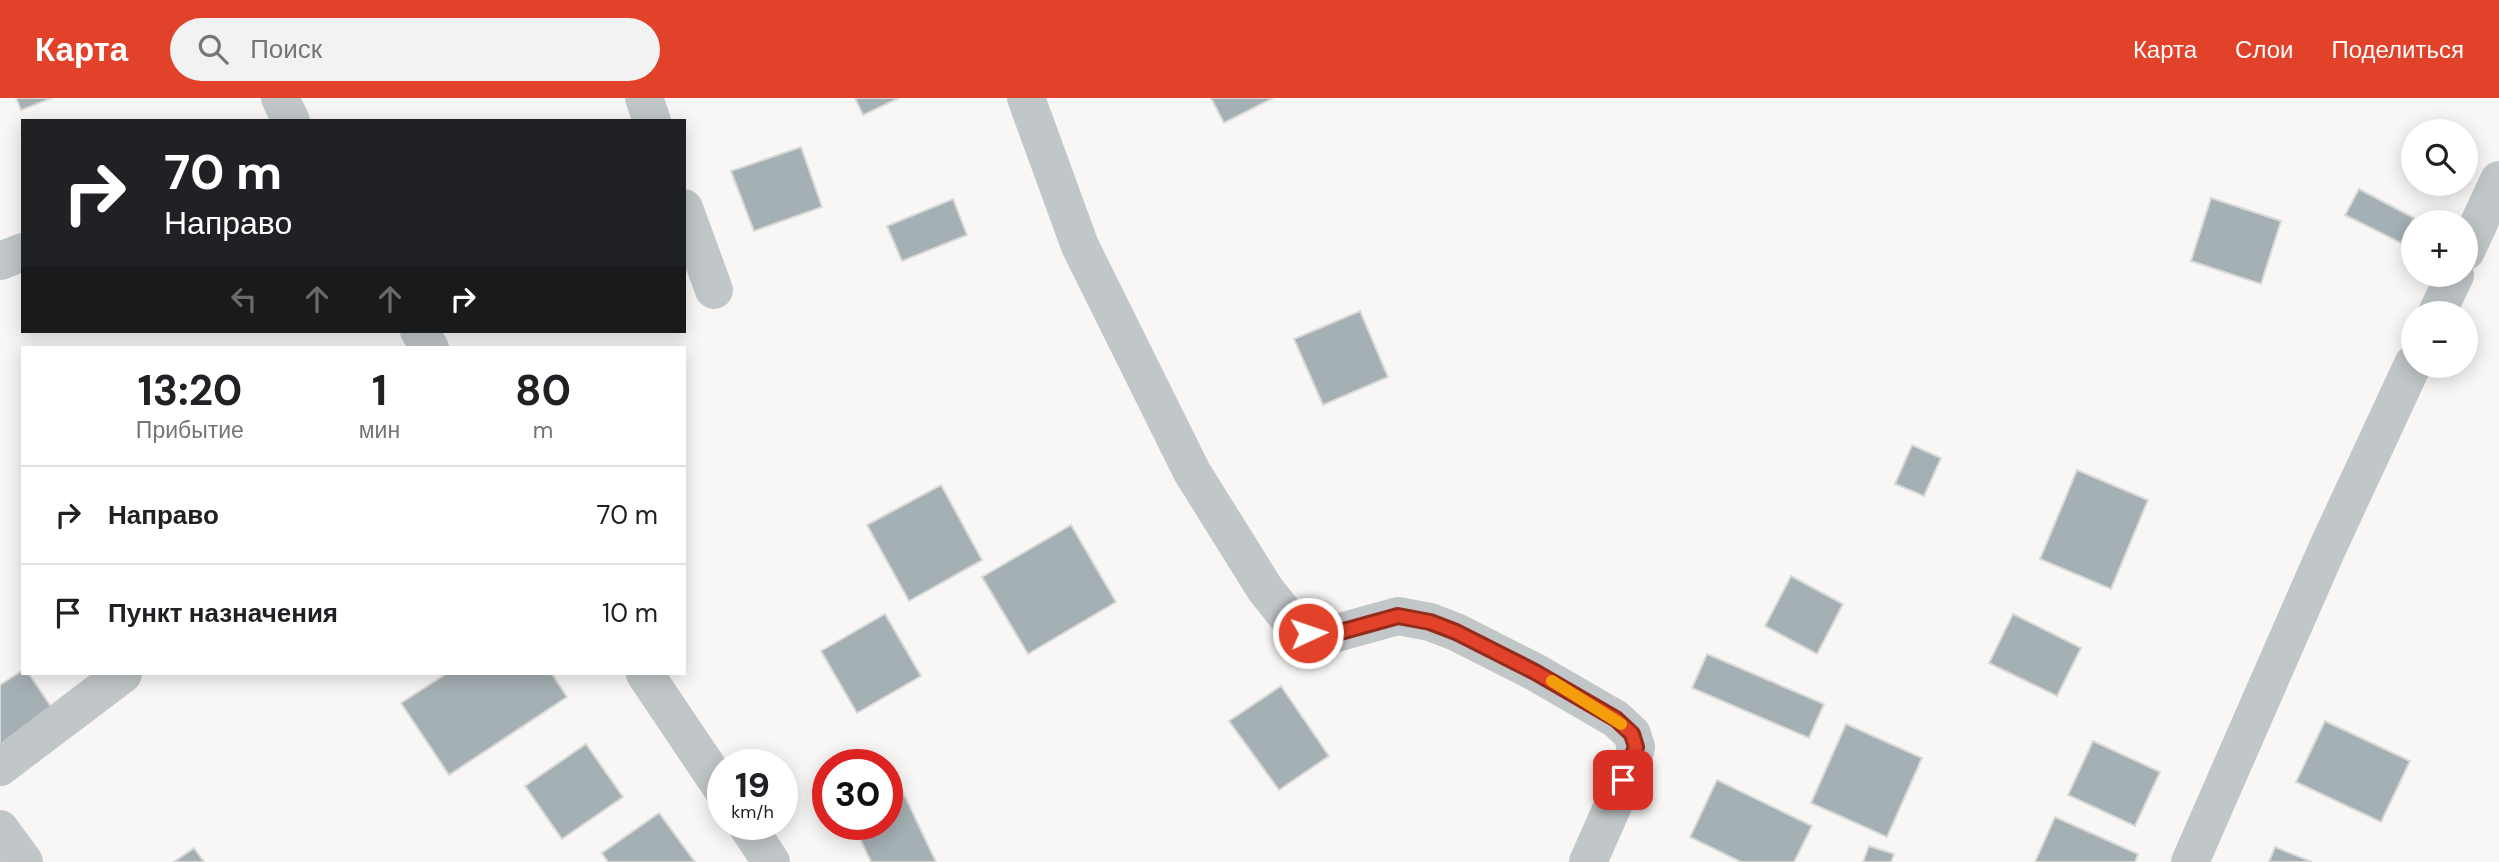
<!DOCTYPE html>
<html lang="ru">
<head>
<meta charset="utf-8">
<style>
  :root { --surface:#fff; --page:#f2f2f2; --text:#202124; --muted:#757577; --line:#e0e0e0; --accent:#e3422a }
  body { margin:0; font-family:"DM Sans",sans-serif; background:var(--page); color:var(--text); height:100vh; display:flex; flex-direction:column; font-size:26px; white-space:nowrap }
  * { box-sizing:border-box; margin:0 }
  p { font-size:23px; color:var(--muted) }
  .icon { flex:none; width:38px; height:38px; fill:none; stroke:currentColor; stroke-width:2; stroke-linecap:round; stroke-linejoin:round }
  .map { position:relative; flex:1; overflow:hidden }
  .details { position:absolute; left:21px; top:248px; width:665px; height:329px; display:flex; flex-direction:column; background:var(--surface); border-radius:0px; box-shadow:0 4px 18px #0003 }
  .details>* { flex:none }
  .guide { position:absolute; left:21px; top:21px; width:665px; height:214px; border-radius:0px; box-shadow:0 4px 18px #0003; background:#202124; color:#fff; overflow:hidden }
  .buttons { position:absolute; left:2401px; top:21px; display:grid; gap:14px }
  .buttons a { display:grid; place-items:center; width:77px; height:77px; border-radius:50%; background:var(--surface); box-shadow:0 4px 18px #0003; font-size:35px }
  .speed { position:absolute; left:707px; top:651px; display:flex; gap:14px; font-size:35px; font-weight:700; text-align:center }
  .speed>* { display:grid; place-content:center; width:91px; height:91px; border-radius:50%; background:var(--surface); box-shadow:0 4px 18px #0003; line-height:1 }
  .speed small { font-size:18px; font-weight:400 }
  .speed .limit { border:10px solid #d22; background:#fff; color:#111 }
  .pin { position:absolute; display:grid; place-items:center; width:60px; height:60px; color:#fff; margin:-30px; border-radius:14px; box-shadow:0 4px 10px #0006 }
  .me { position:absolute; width:77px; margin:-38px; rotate:87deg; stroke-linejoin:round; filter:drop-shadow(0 0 5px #0008) }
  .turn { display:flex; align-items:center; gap:24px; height:147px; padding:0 28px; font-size:32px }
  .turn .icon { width:91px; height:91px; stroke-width:2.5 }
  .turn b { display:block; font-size:49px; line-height:60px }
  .lanes { display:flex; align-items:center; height:66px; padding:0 28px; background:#0003; justify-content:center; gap:35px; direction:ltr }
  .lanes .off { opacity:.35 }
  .eta { display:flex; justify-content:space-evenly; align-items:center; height:119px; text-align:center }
  .eta b { font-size:42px; font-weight:700; line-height:49px }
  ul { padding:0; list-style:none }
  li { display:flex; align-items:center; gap:21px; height:98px; padding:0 28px; border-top:2px solid var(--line) }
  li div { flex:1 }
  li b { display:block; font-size:26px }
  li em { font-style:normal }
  header { display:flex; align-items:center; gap:42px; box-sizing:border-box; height:98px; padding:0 35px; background:var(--accent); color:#fff }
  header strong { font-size:33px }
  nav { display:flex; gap:38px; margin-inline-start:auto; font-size:24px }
  .search { width:490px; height:63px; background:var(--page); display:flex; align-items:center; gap:18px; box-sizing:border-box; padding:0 24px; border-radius:38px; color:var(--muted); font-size:26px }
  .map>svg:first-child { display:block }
  .building { fill:#a5b0b4; stroke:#d9d9d7; stroke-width:2 }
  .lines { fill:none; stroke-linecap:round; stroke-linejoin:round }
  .minor { stroke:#c1c6c9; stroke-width:38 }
  .route-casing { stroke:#942b1b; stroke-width:18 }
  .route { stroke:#e3422a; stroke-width:12 }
  .slow { stroke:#f59e0b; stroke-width:12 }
</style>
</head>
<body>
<header>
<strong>Карта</strong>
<div class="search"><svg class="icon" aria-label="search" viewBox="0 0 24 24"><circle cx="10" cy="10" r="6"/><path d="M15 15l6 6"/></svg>Поиск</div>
<nav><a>Карта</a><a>Слои</a><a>Поделиться</a></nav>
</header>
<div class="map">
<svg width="2499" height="764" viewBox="0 0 2499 764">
  <rect width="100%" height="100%" fill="#f8f7f5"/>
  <!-- building -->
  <g class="building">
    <path d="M16,0H52L21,12Z"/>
    <path d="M855,0H899L863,17Z"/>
    <path d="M1211,0H1273L1224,25Z"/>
    <path d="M801,49L822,109L754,133L731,73Z"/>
    <path d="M2359,91L2414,120L2401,145L2345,117Z"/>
    <path d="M2211,100L2281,123L2261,186L2191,163Z"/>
    <path d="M953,101L967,137L902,163L887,128Z"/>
    <path d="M1360,213L1388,279L1323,307L1294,241Z"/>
    <path d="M1912,347L1941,360L1924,398L1895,386Z"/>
    <path d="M2077,372L2148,402L2111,491L2040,461Z"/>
    <path d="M941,387L982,462L909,503L867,427Z"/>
    <path d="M1071,427L1116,504L1028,556L982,479Z"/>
    <path d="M1791,478L1843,506L1817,556L1765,528Z"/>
    <path d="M885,516L921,578L857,615L821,553Z"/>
    <path d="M2013,516L2081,550L2057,598L1989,565Z"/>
    <path d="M1707,556L1824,606L1809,640L1692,590Z"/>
    <path d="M23,572V576H29L56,616L0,654V587Z"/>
    <path d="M446,576H552L567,599L449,677L401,605Z"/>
    <path d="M1281,588L1329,658L1279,692L1229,623Z"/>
    <path d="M2325,623L2410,663L2381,724L2296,684Z"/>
    <path d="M1846,626L1922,660L1887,739L1811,705Z"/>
    <path d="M2093,643L2160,674L2135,728L2068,697Z"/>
    <path d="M586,646L623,699L562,741L525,688Z"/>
    <path d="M1717,682L1812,728L1794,764H1741L1690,739Z"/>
    <path d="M900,688L936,764H871L853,726H887V694Z"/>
    <path d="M659,715L695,764H608L602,755Z"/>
    <path d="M2055,719L2138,756L2135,764H2035Z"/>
    <path d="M1869,748L1894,756L1891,764H1863Z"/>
    <path d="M2275,749L2312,764H2269Z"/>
    <path d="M194,750L204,764H174Z"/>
  </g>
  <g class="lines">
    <!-- minor -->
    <g class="minor">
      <path d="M280,0L291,23"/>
      <path d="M644,0L652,23"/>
      <path d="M1026,0L1080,148L1192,374L1265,491L1289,521L1308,535L1333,536L1398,518L1430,524L1456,534L1535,574L1616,621L1632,636L1636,649L1633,662L1588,764"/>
      <path d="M684,110L714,192"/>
      <path d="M2466,153L2499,82"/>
      <path d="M0,163L23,154"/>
      <path d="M2437,215L2455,177"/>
      <path d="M419,233L430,250"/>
      <path d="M645,576L723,692"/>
      <path d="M0,669L123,576"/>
      <path d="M746,726L771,764"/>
      <path d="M0,731L24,764"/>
      <path d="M2190,764L2327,451L2413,266"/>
    </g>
  </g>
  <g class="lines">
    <defs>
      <path id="route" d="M1308,535L1333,536L1398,518L1430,524L1456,534L1535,574L1616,621L1632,636L1636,649L1623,682"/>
    </defs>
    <!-- route casing -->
    <use href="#route" class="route-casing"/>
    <!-- route -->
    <use href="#route" class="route"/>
    <!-- slow -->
    <path class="slow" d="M1552,583L1621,626"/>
  </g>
</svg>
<div class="buttons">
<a><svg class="icon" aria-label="search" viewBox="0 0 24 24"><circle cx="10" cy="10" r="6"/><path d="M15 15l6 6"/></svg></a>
<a>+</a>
<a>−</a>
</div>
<div class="speed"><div>19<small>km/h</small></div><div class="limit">30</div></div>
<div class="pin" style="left:1623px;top:682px;background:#d93025"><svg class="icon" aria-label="arrive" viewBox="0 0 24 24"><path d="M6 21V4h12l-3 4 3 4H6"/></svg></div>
<svg class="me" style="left:1308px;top:535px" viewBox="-20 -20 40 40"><circle r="17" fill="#e3422a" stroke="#fff" stroke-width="3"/><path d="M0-11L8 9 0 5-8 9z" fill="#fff"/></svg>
<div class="guide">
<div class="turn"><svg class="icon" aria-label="right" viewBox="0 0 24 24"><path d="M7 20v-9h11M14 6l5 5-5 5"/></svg><div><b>70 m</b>Направо</div></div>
<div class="lanes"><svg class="icon off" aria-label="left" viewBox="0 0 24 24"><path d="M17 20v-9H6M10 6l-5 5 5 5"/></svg><svg class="icon off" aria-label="ahead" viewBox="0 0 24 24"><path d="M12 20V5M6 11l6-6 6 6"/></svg><svg class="icon off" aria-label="ahead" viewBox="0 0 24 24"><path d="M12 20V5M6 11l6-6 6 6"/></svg><svg class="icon" aria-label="right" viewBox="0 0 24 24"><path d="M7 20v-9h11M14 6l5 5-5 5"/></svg></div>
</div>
<section class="details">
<div class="eta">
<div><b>13:20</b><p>Прибытие</p></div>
<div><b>1</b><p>мин</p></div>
<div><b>80</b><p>m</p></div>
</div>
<ul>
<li><svg class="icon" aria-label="right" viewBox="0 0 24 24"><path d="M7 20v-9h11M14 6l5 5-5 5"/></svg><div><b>Направо</b></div><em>70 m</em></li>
<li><svg class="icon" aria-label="arrive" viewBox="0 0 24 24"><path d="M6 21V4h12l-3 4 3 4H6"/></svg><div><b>Пункт назначения</b></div><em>10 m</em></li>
</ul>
</section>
</div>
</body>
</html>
